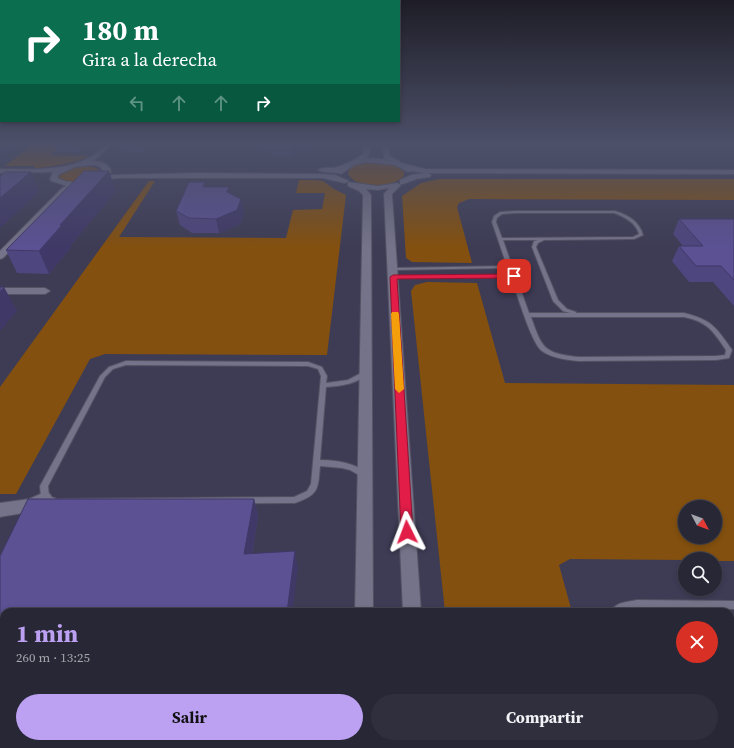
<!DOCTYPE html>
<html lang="es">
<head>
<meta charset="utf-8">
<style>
  :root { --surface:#282735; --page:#302f3d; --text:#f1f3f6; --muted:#a5a5ad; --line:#444450; --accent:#bca0f2 }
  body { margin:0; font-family:"Source Serif 4",serif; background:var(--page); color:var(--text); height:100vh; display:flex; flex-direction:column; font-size:15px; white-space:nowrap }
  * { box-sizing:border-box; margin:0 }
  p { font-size:13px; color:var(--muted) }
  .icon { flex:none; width:22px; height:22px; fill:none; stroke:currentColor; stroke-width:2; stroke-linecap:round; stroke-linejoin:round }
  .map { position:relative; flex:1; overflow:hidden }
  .details { position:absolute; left:0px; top:608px; width:734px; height:140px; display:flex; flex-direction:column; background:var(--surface); border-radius:12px 12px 0 0; box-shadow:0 2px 6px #0003,0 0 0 1px var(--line) }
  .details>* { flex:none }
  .hud { position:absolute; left:0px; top:0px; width:400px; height:122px; box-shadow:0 2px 6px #0003,0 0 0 1px var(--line); background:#0b6e4f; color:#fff; overflow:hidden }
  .needle { width:26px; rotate:131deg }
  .controls { position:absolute; left:678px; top:500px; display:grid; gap:8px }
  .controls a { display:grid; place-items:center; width:44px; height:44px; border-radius:50%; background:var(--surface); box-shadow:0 2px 6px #0003,0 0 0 1px var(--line); font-size:20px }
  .pin { position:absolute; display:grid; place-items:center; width:34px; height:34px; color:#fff; margin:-17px; border-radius:8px; box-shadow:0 2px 6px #0006 }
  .me { position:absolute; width:44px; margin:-22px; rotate:357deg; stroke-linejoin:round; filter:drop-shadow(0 0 3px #0008) }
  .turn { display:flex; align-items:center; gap:14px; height:84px; padding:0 16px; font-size:18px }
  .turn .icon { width:52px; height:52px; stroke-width:2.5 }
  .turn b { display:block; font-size:28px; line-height:34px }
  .lanes { display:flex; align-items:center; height:38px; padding:0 16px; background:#0003; justify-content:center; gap:20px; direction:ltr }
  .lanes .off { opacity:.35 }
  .round { display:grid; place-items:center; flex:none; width:42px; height:42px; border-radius:21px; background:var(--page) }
  .summary { display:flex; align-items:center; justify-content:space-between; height:68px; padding:0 16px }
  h1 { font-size:24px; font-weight:700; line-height:30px; color:var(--accent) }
  .button { display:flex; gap:8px; margin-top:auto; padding:8px 16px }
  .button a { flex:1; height:46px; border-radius:24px; background:var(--accent); color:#111; font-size:16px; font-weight:700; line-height:46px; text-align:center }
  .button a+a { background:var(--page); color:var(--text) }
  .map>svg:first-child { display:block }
  .built { fill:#3e3c55; fill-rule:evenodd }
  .green { fill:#83500f; fill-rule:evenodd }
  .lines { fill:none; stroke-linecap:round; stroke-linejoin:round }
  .service-casing { stroke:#545263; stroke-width:2 }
  .minor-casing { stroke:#545263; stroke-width:2 }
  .service { fill:#747389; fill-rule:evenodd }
  .minor { fill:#747389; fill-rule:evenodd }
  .wall { fill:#4e467e }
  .shaded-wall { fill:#403967 }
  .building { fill:#5b5193; stroke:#403967 }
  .route { fill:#e11d48; stroke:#92132f }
  .slow { fill:#f59e0b }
</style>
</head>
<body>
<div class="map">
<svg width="734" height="748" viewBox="0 0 734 748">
  <rect width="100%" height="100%" fill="#363447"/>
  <!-- built -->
  <path class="built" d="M0,143H734V748H0ZM685,507H715V537H685ZM685,559H715V589H685ZM4,612H730V744H4Z"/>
  <!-- green -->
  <g class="green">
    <path d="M35,143H63L50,155L89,156C81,162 45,168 34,168L35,166H5Z"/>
    <path d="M372,162L389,163L401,168L404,172V176C392,188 358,190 348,174C349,164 364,163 372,162Z"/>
    <path d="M81,167H93L99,170L100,172C89,176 68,189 59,177C63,169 73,168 81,167Z"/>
    <path d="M439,179H734V200L469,199L459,203L457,207L472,263L412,262L406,258L402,196L421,183Z"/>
    <path d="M299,180H316L323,181L334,189L346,195L327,355L105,354L90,359L16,494H0V387L149,181H155L119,237L286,238L293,210L322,209L325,193H296Z"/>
    <path d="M427,282L477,283L505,383L734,385V561H715V559H685V560L570,559L559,565L572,612H445L411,291L415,285ZM685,507H715V537H685Z"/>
    <path d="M459,744H610L611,748H459Z"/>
  </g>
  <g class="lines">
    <defs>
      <g id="service">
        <path d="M515,211H615C628,215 639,221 643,235L634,239L544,240L538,243L536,247L558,300L567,309L576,312V313H684C712,320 716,327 732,350L729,358L716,360L578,361C567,360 552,358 542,351C531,343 517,293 511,277L393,278L391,277L393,276L510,275L508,268L393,270L391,269L393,268L507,266L492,222L494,216L500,212ZM515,213H614C625,217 636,223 639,234L633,237L502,238L496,222L497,218L502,214ZM503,240H538L534,241L532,247L553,301L563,311L570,313H529L513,268V267L512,266ZM531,317H684C708,322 713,331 726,350L725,355L716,356L578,357C543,353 542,348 531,317Z"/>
        <path d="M126,361L308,362L322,367L327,376L326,383L348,380L363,372H367L368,373C358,384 341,386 326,387L320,460C335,460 358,463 368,475L367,477L364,478L350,470L342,468L320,466C318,489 319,495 295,503L57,505L42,500L41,498L40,486L100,376L109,367ZM126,365L308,366L318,369L321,376L311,484L307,491L294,497L57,499L49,496L48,486L105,377L113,369Z"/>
        <path d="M637,600L734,601V609L637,608L622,612H611C615,602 628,602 637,600Z"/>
        <path d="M636,744H646L647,748H637Z"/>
      </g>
      <g id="minor">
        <path d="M106,143H113L97,158L91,161C99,161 110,163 111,172L108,175L197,173L322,174L335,175L349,181L345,183L322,178H118L100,180L79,186L68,192L3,258L0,259V251L62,188L67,186L51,181L50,179L53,172L0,173V169C30,169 66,172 92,156C97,153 102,147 106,143ZM94,165L99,166L103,171C91,181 72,186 58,178V175L75,167Z"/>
        <path d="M364,143H370L369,155L366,158L385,159L384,157L382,143H388L390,156L402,163L425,169L734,170V174L428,173L431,175L430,177L416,179L403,184H400V180L411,175L425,173L411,171L408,172L395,165L366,162L354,165L341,174C335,171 325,174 318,170C324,166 331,169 337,167C346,164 355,160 363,154Z"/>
        <path d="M348,182L378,186L397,183L401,185L392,194L421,612H403L384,194L389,188L378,190L366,189L371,195L373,612H355L363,195L359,191L348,186Z"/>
        <path d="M0,288H45L50,291L45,294H0Z"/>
        <path d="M45,492L50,494L52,498C45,512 14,514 0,517V503L29,499Z"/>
        <rect x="353" y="744" width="20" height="4"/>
        <rect x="409" y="744" width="20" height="4"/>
      </g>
    </defs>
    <!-- service casing -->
    <use href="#service" class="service-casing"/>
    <!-- minor casing -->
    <use href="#minor" class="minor-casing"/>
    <!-- service -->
    <use href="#service" class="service"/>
    <!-- minor -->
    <use href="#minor" class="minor"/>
  </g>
  <!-- wall -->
  <g class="wall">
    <path d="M54,143H90L80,152H57Z"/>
    <path d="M120,143H152L145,152H123Z"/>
    <path d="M244,143H332L292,156L278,157Z"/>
    <path d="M109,171L116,191L70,246L71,247L49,274L17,273L6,250Z"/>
    <path d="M206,187L230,194L241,199L244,213L240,224L219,233H192L180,225L176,211Z"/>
    <path d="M679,219H734V306L713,282H689L672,261L679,246H683L673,234Z"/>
    <path d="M254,499L258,516L252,554L298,568L4,612L5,745H0V556Z"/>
  </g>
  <!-- shaded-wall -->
  <g class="shaded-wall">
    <path d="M0,143H25L0,162Z"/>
    <path d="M76,143H90L80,152Z"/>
    <path d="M142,143H152L145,152Z"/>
    <path d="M308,143H332L292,156L291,148Z"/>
    <path d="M109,171L116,191L70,246L71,247L49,274L39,251L60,225Z"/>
    <path d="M31,172L39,192L0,228V198Z"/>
    <path d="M205,182L208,196L203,187Z"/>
    <path d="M229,187L232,201L227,192Z"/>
    <path d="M241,199L244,213L240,224L219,233L216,219Z"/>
    <path d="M4,287L17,311L0,331V292Z"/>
    <path d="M254,499L258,516L249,571L244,554Z"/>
    <path d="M295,551L298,568L292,612H287Z"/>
    <path d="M4,694V744H6L5,745L0,741V703Z"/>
    <path d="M72,744H90L89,748H70Z"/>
    <path d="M288,744H293L292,748H288Z"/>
  </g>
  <!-- building -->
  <g class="building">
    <path d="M262,143H308L291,148L277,149Z"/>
    <path d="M84,171H109L60,225H62L39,251L6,250Z"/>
    <path d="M5,172H31L0,198V176Z"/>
    <path d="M189,182H205L203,187H229L227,192L241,199L237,210L216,219L189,218L176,211Z"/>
    <path d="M679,219H734V280L721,266H696L679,246H703Z"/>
    <path d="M0,287H4L0,292Z"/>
    <path d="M28,499H254L244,554L295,551L287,612H4V694L0,703V556Z"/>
    <path d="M35,744H72L70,748H34Z"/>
    <path d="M96,744H288V748H94Z"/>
  </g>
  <!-- sky -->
  <linearGradient id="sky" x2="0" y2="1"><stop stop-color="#1e1d27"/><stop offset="0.58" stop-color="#4c5069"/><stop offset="1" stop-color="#4c5069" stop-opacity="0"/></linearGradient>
  <rect width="734" height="248" fill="url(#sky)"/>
  <!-- route -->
  <path class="route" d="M514,274L517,275V278L397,279L413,532L412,536L407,538L403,536L401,532L390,277L393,275Z"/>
  <!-- slow -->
  <path class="slow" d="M392,312H398L399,314L404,389L399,393L395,389L391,314Z"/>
</svg>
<div class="controls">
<a><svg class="needle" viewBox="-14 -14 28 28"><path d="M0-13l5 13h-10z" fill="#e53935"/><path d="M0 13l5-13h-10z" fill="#a5a5ad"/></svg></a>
<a><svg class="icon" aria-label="search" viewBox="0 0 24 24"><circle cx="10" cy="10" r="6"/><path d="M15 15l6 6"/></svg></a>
</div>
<div class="pin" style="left:514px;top:276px;background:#d93025"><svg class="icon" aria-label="arrive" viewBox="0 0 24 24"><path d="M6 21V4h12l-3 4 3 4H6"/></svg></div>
<svg class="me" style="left:407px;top:532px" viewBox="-20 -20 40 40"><path d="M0-17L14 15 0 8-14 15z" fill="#e11d48" stroke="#fff" stroke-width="4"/></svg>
<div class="hud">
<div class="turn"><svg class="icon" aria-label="right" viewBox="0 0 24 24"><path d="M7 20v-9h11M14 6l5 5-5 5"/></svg><div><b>180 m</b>Gira a la derecha</div></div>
<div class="lanes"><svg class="icon off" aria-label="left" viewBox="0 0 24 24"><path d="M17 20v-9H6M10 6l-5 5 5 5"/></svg><svg class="icon off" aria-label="ahead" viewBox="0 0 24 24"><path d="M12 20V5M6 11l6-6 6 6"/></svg><svg class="icon off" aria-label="ahead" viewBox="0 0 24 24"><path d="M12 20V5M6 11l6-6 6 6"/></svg><svg class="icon" aria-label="right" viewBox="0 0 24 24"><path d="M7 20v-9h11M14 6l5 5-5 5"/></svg></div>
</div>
<section class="details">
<div class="summary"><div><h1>1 min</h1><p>260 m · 13:25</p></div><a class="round" style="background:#d93025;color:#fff"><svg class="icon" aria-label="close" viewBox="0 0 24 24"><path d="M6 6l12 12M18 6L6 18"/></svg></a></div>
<div class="button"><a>Salir</a><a>Compartir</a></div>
</section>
</div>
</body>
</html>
